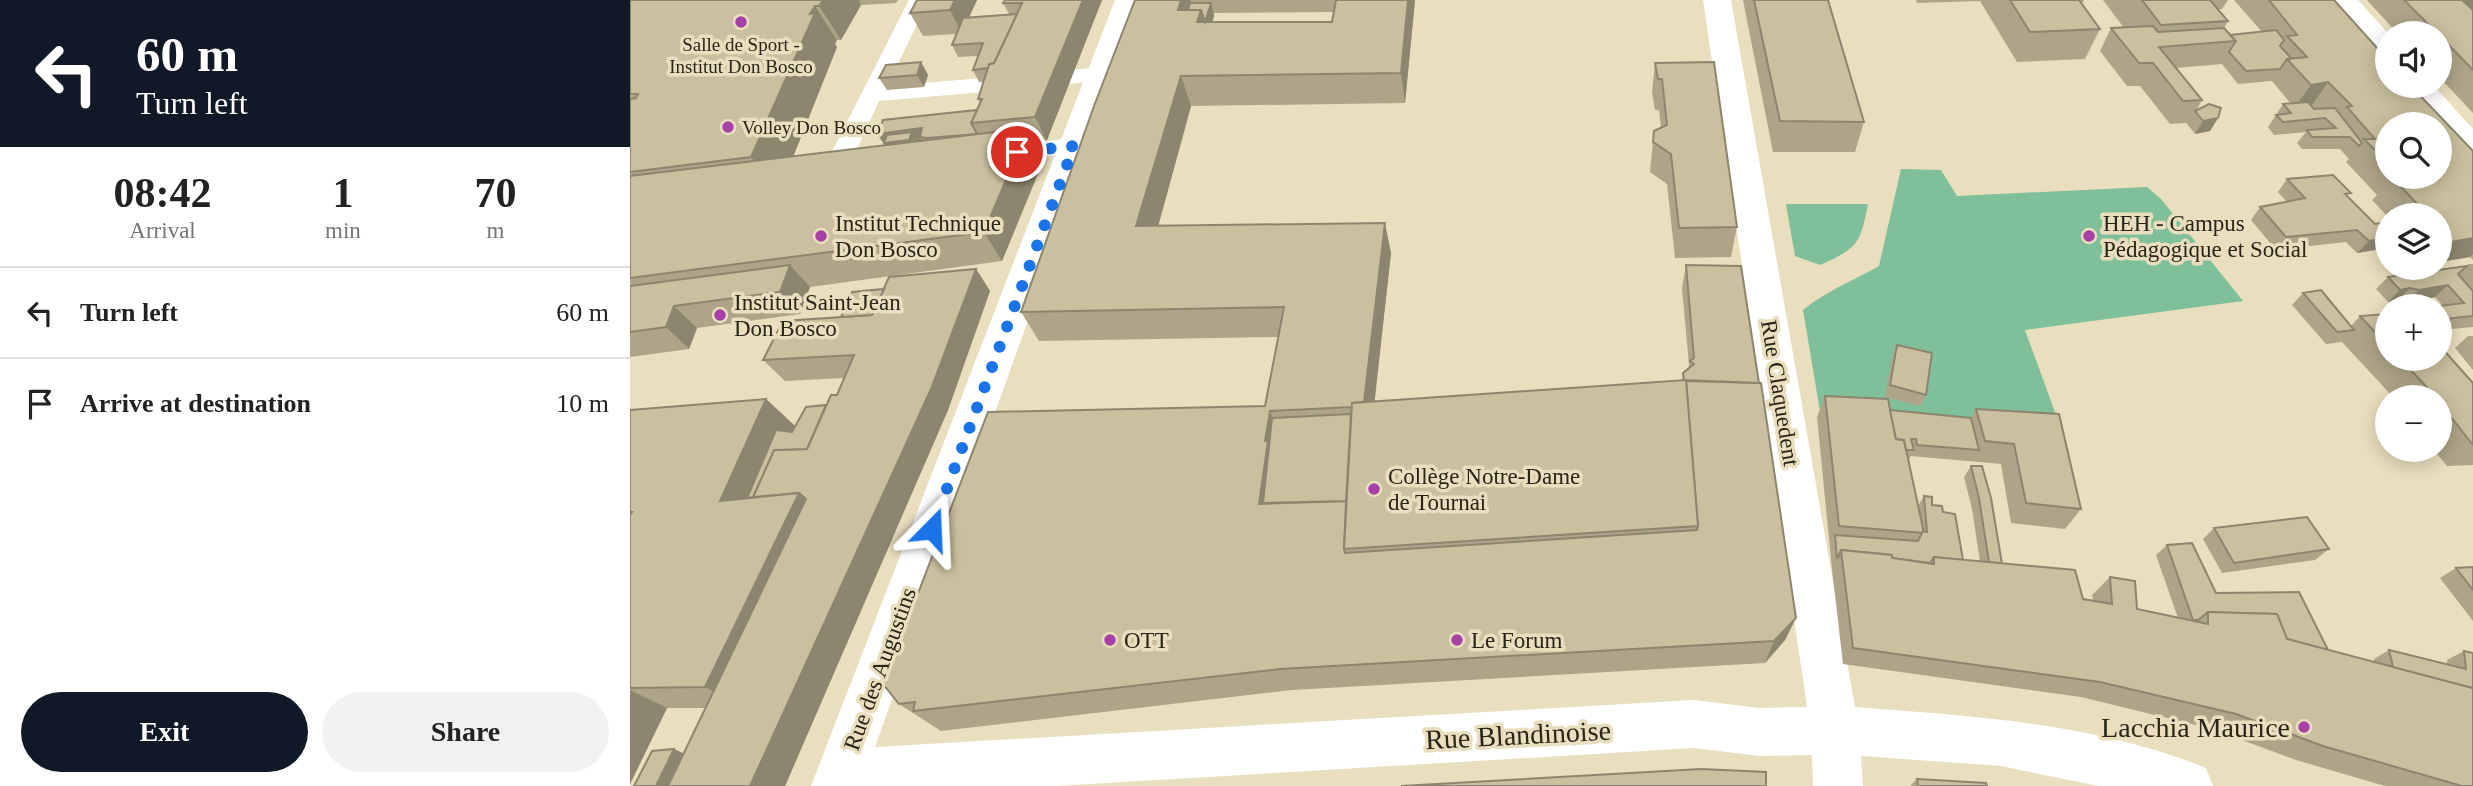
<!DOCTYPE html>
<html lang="en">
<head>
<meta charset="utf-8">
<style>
  :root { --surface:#fff; --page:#f2f2f2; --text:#222; --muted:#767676; --line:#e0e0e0; --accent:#111827 }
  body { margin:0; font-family:"Times New Roman",serif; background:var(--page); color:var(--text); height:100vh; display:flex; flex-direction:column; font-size:26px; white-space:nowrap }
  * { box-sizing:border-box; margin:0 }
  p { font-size:23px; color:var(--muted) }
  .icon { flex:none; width:38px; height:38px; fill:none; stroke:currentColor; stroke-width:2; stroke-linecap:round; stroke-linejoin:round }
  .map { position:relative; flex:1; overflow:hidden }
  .panel { display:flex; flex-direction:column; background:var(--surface); width:630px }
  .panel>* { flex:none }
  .top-card { background:#111827; color:#fff; overflow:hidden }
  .fabs { position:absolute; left:1745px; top:21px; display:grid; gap:14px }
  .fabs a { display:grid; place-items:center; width:77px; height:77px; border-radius:50%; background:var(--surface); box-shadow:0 4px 18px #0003; font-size:35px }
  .pin { position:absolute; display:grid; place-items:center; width:60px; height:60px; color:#fff; margin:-30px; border:4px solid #fff; border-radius:50%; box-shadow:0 2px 7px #0007 }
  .me { position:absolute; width:77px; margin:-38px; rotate:21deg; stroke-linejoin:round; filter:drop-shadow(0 0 5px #0008) }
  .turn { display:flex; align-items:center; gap:24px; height:147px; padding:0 21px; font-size:32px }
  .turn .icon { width:91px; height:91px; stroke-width:2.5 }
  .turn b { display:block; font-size:49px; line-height:60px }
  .eta { display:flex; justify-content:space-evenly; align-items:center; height:119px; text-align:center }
  .eta b { font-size:42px; font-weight:600; line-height:49px }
  .button { display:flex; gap:14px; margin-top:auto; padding:14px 21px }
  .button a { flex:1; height:80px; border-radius:42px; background:var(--accent); color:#fff; font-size:28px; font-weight:600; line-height:80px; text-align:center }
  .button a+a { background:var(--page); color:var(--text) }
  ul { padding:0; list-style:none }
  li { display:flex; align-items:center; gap:21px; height:91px; padding:0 21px; border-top:2px solid var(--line) }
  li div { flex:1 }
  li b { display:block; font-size:26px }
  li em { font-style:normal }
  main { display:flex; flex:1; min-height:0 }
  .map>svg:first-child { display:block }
  .green { fill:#7fbf9a }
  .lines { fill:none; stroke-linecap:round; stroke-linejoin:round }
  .service { fill:#fff; fill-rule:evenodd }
  .minor { fill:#fff; fill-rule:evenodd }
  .wall { fill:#aea589; fill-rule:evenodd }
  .shaded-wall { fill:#8d866f }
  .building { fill:#cac09f; stroke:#8d866f; stroke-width:2 }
  .route { stroke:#1a73e8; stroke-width:12; stroke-dasharray:0 21.6 }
  .poi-dot { fill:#a641a5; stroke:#e9debd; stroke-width:2.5 }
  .labels { text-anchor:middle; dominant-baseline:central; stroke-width:7; stroke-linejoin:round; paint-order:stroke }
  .far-poi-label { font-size:19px; fill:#292619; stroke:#e9debd }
  .poi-label { font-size:23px; fill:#292619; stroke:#e9debd; text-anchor:start }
  .street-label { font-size:23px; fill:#292619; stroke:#e9debd }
  .near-poi-label { font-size:28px; fill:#292619; stroke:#e9debd; text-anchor:end }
  .near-street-label { font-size:28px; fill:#292619; stroke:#e9debd }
</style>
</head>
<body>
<main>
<section class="panel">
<div class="top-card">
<div class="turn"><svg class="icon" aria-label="left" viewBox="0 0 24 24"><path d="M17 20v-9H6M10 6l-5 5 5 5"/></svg><div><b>60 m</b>Turn left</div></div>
</div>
<div class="eta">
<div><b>08:42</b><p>Arrival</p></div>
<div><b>1</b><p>min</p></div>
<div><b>70</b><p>m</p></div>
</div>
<ul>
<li><svg class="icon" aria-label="left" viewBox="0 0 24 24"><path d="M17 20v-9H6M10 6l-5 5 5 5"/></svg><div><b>Turn left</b></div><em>60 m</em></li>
<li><svg class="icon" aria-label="arrive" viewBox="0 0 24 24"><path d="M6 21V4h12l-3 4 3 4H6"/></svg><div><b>Arrive at destination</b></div><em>10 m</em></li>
</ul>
<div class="button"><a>Exit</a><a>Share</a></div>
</section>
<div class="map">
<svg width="1843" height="786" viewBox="0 0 1843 786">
  <rect width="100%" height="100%" fill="#e9debd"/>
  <!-- green -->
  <g class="green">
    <path d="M1271,169L1311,170L1327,196L1517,187L1531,199L1613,301L1395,330L1433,434L1190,411L1173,310C1196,291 1223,281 1249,266Z"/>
    <path d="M1156,204H1238C1230,244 1228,248 1190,265L1165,256Z"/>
  </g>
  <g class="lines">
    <!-- service -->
    <g class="service">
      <path d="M279,0H299L257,86L377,76L385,78L388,83L385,88L377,90L249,101L220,164L227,166L230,172L227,178L203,181L194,179L191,173Z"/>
      <path d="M471,67L479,69L482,74L479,79L441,84L430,77L441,70Z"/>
      <path d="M444,138L453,140L456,146L453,152L368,162L359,160L356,154L359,148L368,146Z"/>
    </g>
    <!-- minor -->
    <g class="minor">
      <path d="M485,0H513L245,747L1064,700L1130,708L1177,707L1073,0H1101L1225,707C1343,716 1465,723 1576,768L1583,786H1468L1371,766L1231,756L1233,786H1183L1182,755L1130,756L1064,748L426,786H181Z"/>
      <path d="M1699,0H1728L1758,33L1757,59L1747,56Z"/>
      <path d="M1773,86H1804L1843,129V159L1832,156L1810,130V124H1805Z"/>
    </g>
  </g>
  <!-- wall -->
  <g class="wall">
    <path d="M0,0H268L266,3L231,5L211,40H207L205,44L207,47L163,157L255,146L347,110L350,103L348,99L353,82H349L343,70L348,56L328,57L322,45L326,34L293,36L280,13L287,0H347L339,17L379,14L373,3L472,0L417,140L405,141L414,159L372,261L180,287L170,314L67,328L59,349L0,357Z"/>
    <path d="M505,0H785L775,103L561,106L528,226L761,253L744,402L1052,380L1053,373L1058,369L1059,365L1052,288L1056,265L1129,383L1166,618L1155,640L1135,663L662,690L311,731L269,704L635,406L649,337L409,341L391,312ZM704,12L702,22H583L584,15V13Z"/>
    <path d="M1113,0H1198L1234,122L1225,152H1143Z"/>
    <path d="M1286,0H1454L1452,4L1470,29L1455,59L1387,62L1350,1L1287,3Z"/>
    <path d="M1473,0H1598L1592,9H1588L1598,21L1594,28L1600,35L1632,32L1604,0H1704L1797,104L1843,151V260L1840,257L1810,262V215H1757V216L1742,200L1747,195L1716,162L1719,159L1710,149H1672L1667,143L1676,132L1644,135L1638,127L1653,104H1661L1642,81L1608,84L1592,64L1546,68L1572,100L1566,111L1588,118L1580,131L1565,134L1557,124V123L1540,124L1510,86H1497L1470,51L1481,28H1494ZM1757,124L1810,177H1757Z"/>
    <path d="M1737,0H1843V113L1810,78V33H1767Z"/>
    <path d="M291,62L298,75L294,87L257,90L249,78Z"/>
    <path d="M1025,63L1107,227L1101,257L1045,258L1037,184L1020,172L1024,131L1031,128L1029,110H1025L1022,93Z"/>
    <path d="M1657,179L1718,197L1745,224L1757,222V248L1727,253L1716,242L1646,250L1621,220L1630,207L1657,202L1648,192Z"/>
    <path d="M1839,264H1843V327L1810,330V306H1813L1805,297L1777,303L1768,300L1758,302L1746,289L1758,277L1837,266Z"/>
    <path d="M346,269L360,291L318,410L155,786H4L44,749L54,754L76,708H37L0,784V410L136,399L165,426L196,405L207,395L214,378L155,381L133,360L211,317L254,289Z"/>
    <path d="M1673,293L1721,326L1730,316L1757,314V359H1810L1843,383V465L1817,466L1804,450H1810V397H1763L1712,342L1696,344L1662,305Z"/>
    <path d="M1838,336H1843V370L1825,348Z"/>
    <path d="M1267,345L1296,395L1290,406L1255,397L1262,357Z"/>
    <path d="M1195,396L1260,410L1341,418L1346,409L1429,414L1451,509L1435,529L1381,523L1371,464L1281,456L1278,461L1288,506L1294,496L1302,505L1313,512L1333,560L1350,562L1342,509L1334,477L1341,466L1372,564L1453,599L1463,600L1462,595L1480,577L1507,609L1548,618L1526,555L1537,545L1586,593L1698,650L1744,662V659L1759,650L1817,664V660L1834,651L1843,653V786H1755L1666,760L1582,729L1451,697L1213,664L1202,569L1187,417Z"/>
    <path d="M1584,528L1699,549L1685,560L1592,573L1573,539Z"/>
    <path d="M1843,567V621L1810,578L1826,568Z"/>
    <path d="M1287,779L1357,786H1280Z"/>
  </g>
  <!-- shaded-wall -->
  <g class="shaded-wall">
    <path d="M193,0H229L231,5L211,40L189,6Z"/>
    <path d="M325,0H347L332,33L320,10Z"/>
    <path d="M453,0H472L417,140L405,117Z"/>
    <path d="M551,0H560L565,13L548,10Z"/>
    <path d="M778,0H785L775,103L771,73Z"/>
    <path d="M1774,0H1843V16Z"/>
    <path d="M581,3L584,15L579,36L567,22L571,10Z"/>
    <path d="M185,6L207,40L205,44L207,47L149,192L121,157L180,14Z"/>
    <path d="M291,62L298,75L294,87L287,75Z"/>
    <path d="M551,76L561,106L520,256L506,226Z"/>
    <path d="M1698,82L1682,105L1664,108L1681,85Z"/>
    <path d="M1588,118L1580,131L1565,134L1573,121Z"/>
    <path d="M292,128L290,137L292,141L256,147L247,134Z"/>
    <path d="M398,128L414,159L372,261L354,232Z"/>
    <path d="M755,223L761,253L741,434L734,406Z"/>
    <path d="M1757,238V248L1727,253L1739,241Z"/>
    <path d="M1843,238V254L1840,257L1810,262V244Z"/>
    <path d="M160,265L180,287L170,314L150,292Z"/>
    <path d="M346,269L360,291L318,410L155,786H120Z"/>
    <path d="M1818,285L1805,297L1777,303L1789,290Z"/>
    <path d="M1780,288L1768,300L1758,302L1770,290Z"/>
    <path d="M44,306L67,328L59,349L36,327Z"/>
    <path d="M136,399L165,426L133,503L90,501Z"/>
    <path d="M640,411L650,438L644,509L629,504L635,441Z"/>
    <path d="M169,493L199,519L113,707L75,687Z"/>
    <path d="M1166,618L1155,640L1135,663L1144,641Z"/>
    <path d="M0,690L37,708L0,784Z"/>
    <path d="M44,749L85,768L76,786H26Z"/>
  </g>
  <!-- building -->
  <g class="building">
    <path d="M0,0H193L189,6H185L180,14L185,13L121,157L0,172V99L6,98L8,94H0Z"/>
    <path d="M287,0H325L320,10L280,13Z"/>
    <path d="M375,0H453L405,117L341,123L352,99H348L359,64L364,63L392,3H373Z"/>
    <path d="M505,0H551L548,10H571L567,22H702L706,0H778L771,73L551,76L506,226L755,223L734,402L722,403V407L640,411L635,441H638L629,504L716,501L714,549L715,553L1067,530L1068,526L1056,381L1131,383L1166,618L1144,641L650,669L283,711L285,702L269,704L253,684L358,412L635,406L654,307L391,312L464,106Z"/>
    <path d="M1124,0H1198L1234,122L1150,121Z"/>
    <path d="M1380,0H1449L1470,29L1400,32Z"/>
    <path d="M1512,0H1580L1598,21L1531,25Z"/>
    <path d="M1639,0H1704L1757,59V86H1781L1843,151V238L1810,244V215H1781L1776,210L1791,208L1762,177H1810V124H1757V162L1734,139H1745L1717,107L1722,106L1698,82L1681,85L1657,59L1677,57L1657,36L1667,35Z"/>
    <path d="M1774,0H1832L1843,10V70L1810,36V33H1807Z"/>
    <path d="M560,3H581L575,22L571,10H558Z"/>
    <path d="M387,14L364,63L359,64L358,68L343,70L353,43L322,45L333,18Z"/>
    <path d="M1523,26L1528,32L1594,28L1606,41L1529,47L1572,100L1553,101L1523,63H1509L1481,28Z"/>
    <path d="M1646,30L1654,40L1650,46L1661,58L1657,59L1650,69L1616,71L1599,52L1606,41L1600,35Z"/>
    <path d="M291,62L287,75L249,78L256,65Z"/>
    <path d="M1084,62L1107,227L1049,228L1041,154L1023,142L1024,131L1037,125L1032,79H1028L1025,63Z"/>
    <path d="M1678,102L1684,109L1705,108L1732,143L1729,146L1720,137H1682L1677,130L1706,128L1695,118L1653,122L1646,115L1661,113L1653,104Z"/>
    <path d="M1579,104L1591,108L1588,118L1573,121L1565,111Z"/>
    <path d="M347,110L341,123L347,134L297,138L290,137L292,128L247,134L253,120Z"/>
    <path d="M398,128L354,232L0,278V176Z"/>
    <path d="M282,132L279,140L254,143L257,135Z"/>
    <path d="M1703,175L1721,193L1715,194L1745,224L1757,222V238L1739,241L1727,230L1656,237L1630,207L1675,198L1657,179Z"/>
    <path d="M160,265L150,292L44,306L36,327L0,332V286Z"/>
    <path d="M1056,265L1111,266L1129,383L1054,380L1053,373L1064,364L1060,361L1064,358Z"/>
    <path d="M1837,266L1828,274L1843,291V316L1814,319L1810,314L1809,306L1834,303L1818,285L1789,290L1780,288L1770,290L1758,277Z"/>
    <path d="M346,269L301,389L120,786H38L176,499L169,493L123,497L144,450L177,449L201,395H207L224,355L133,360L153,321L242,315L259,277Z"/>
    <path d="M254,289L242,315L211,317L222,292Z"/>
    <path d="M1691,290L1724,330L1707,332L1673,293Z"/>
    <path d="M1757,314V345L1730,316Z"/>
    <path d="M1267,345L1302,353L1296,395L1260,385Z"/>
    <path d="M1810,346L1843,383V445L1810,403V397H1805L1794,384L1770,359H1810Z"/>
    <path d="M1056,380L1068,526L714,549L722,403Z"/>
    <path d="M1195,396L1258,399L1266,439L1274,440L1294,533L1209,526Z"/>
    <path d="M136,399L90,501L169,493L75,687L0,688V515L2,512H0V410Z"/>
    <path d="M196,405L177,449L144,450L123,497L117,498L146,430L162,432L176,407Z"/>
    <path d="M1346,409L1429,414L1451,509L1396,503L1384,444L1355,441Z"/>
    <path d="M1260,410L1341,418L1349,450L1287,445L1286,439H1281L1284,450H1276L1274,440L1266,439Z"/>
    <path d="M721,414L716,501L633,503L642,418Z"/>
    <path d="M1341,466H1352L1361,498L1372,564L1359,562L1349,498Z"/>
    <path d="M1294,496L1302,497V505L1312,506L1313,512L1325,514L1333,560L1304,557L1300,563L1262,558V555L1211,550L1207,559L1205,535L1288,541L1293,531L1297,532Z"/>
    <path d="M1677,517L1699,549L1604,563L1584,528Z"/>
    <path d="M1562,543L1586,593L1669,592L1698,650L1657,639L1647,614L1578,612L1568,620H1563L1537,545Z"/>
    <path d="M1211,550L1262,555V558L1304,564V557L1445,570L1453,599L1482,604L1480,577L1505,581L1507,609L1578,624V612L1647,614L1657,639L1843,688V786H1832L1693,746L1606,714L1470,682L1223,648Z"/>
    <path d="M1843,567V590L1826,568Z"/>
    <path d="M1759,650L1836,669L1834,651L1843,653V688L1763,667Z"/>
    <path d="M44,749L26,786H4L22,751Z"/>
    <path d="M1071,769L1136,772V786H771Z"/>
    <path d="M1287,779L1356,783L1357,786H1288Z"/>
  </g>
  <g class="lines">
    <!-- route -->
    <path class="route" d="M302,529L444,146L387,152"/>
  </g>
  <!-- markers -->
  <g class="poi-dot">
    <circle cx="111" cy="22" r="7"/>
    <circle cx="98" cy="127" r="7"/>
    <circle cx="191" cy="236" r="7"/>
    <circle cx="1459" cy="236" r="7"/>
    <circle cx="90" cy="315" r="7"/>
    <circle cx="744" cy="489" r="7"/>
    <circle cx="480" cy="640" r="7"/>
    <circle cx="827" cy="640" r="7"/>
    <circle cx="1674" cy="727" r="7"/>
  </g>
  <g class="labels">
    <!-- far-poi labels -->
    <g class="far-poi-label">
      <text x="111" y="44">Salle de Sport -<tspan x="111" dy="22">Institut Don Bosco</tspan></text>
      <text x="112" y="127" text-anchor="start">Volley Don Bosco</text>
    </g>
    <!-- poi labels -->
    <g class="poi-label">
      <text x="205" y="223">Institut Technique<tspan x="205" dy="26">Don Bosco</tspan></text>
      <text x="1473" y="223">HEH - Campus<tspan x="1473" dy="26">Pédagogique et Social</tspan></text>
      <text x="104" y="302">Institut Saint-Jean<tspan x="104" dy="26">Don Bosco</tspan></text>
      <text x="758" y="476">Collège Notre-Dame<tspan x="758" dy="26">de Tournai</tspan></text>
      <text x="494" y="640">OTT</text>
      <text x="841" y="640">Le Forum</text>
    </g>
    <!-- street labels -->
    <g class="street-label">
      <text transform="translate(1150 393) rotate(81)">Rue Claquedent</text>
      <text transform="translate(250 669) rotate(-70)">Rue des Augustins</text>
    </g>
    <!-- near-poi labels -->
    <g class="near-poi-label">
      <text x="1660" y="727">Lacchia Maurice</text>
    </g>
    <!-- near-street labels -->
    <g class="near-street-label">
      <text transform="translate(888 735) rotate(-3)">Rue Blandinoise</text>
    </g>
  </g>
</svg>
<div class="fabs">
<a><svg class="icon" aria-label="sound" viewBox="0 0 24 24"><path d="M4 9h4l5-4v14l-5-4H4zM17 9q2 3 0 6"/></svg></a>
<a><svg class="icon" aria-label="search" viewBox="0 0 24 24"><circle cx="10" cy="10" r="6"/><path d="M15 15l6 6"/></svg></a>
<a><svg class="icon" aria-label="layers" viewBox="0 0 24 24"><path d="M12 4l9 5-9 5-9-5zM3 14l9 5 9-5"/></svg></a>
<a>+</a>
<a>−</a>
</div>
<div class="pin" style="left:387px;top:152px;background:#d93025"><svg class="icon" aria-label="arrive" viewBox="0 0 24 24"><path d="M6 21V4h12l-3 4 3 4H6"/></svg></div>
<svg class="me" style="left:302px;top:529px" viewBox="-20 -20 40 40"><path d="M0-17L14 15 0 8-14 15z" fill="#1a73e8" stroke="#fff" stroke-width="4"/></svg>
</div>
</main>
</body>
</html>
